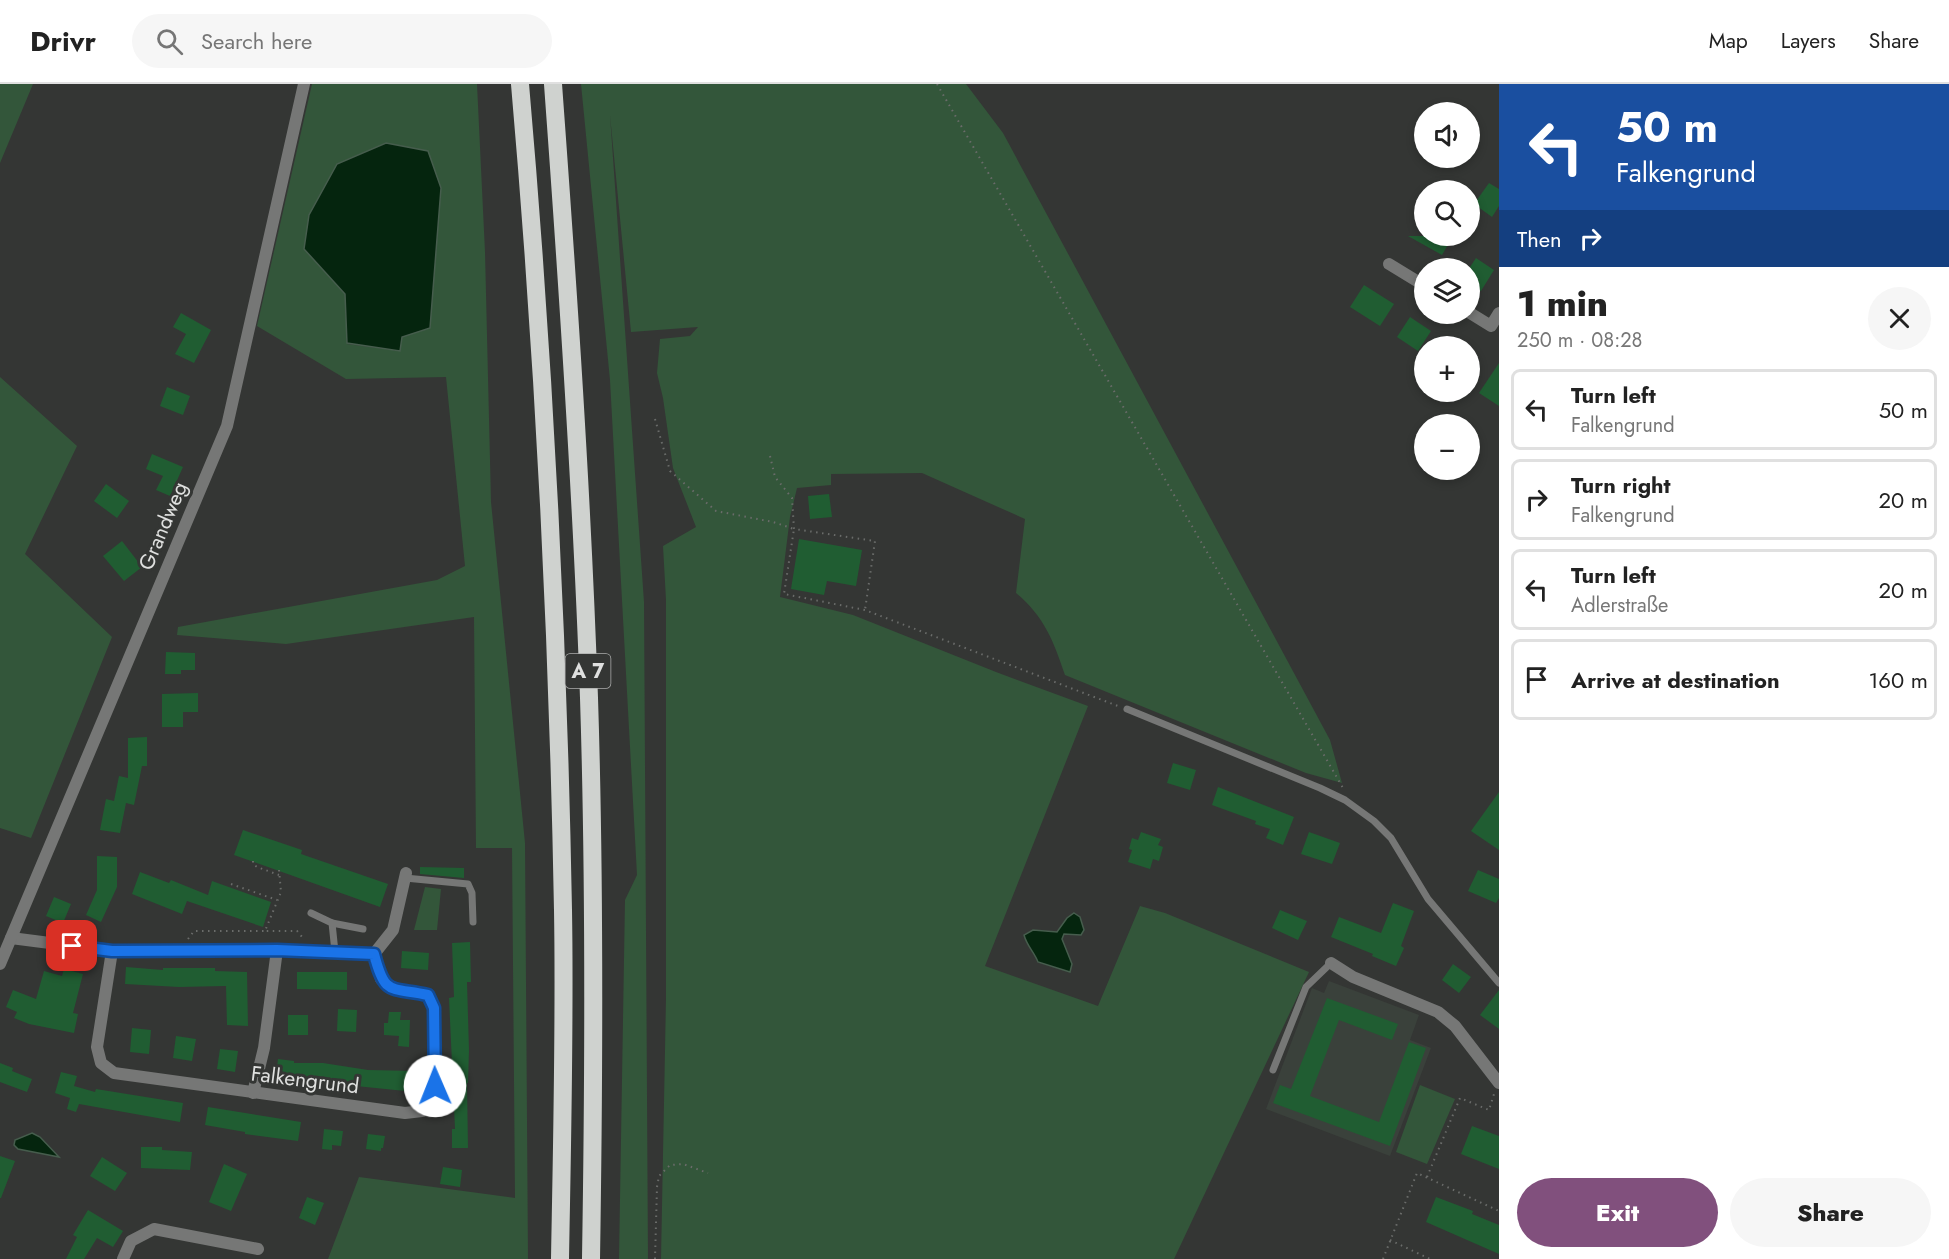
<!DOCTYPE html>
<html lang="en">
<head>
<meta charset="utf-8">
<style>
  :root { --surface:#fff; --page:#f6f6f6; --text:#222; --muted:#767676; --line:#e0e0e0; --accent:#81507d }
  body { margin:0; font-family:Jost,sans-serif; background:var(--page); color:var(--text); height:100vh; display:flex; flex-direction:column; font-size:22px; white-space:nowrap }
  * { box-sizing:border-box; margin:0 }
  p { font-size:20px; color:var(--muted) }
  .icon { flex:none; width:33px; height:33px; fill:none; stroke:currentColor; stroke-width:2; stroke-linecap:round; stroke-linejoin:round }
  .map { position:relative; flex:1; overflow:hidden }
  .drawer { display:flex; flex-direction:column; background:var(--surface); width:450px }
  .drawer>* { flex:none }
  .banner { background:#1a4fa0; color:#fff; overflow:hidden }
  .buttons { position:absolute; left:1414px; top:18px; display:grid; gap:12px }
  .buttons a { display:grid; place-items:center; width:66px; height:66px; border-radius:50%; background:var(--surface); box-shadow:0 3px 9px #0003; font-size:30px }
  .pin { position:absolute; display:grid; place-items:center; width:51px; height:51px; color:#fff; margin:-26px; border-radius:12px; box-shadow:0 3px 9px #0006 }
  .me { position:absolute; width:66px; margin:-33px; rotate:359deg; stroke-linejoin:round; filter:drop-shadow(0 0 4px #0008) }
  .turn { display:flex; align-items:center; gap:21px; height:126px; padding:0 18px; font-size:27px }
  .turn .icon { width:78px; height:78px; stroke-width:2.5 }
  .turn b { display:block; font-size:42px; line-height:51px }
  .then { display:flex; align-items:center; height:57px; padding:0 18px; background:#0003; gap:12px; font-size:22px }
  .round { display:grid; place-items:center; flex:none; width:63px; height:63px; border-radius:32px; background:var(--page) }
  .summary { display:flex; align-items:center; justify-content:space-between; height:102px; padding:0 18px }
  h1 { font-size:36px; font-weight:800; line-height:45px }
  .button { display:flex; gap:12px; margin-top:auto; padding:12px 18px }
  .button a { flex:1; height:69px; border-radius:36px; background:var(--accent); color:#fff; font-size:24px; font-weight:800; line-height:69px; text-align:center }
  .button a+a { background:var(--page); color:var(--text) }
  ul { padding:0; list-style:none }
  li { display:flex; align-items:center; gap:18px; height:81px; margin:0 12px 9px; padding:0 6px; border:3px solid var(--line); border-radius:9px }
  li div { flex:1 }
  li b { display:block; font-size:22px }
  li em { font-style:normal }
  header { display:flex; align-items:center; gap:36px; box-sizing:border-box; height:84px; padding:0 30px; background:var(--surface); border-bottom:2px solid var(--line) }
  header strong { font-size:28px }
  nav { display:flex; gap:33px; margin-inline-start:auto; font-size:21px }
  .search { width:420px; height:54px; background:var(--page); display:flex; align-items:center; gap:15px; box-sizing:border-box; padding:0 21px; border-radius:33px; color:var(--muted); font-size:22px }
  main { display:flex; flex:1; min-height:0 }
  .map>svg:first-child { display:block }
  .built { fill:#3a413b }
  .green { fill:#33563a; fill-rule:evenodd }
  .water { fill:#05250e; stroke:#465d4d; stroke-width:1.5 }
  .building { fill:#205d32 }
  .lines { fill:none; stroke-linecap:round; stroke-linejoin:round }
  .path { stroke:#6a6c6a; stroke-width:2; stroke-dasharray:1.5 4.5; stroke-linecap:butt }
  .lane { stroke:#767776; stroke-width:7 }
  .street { stroke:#767776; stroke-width:12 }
  .highway { stroke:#cfd2cf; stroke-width:18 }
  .route-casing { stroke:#114b97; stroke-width:15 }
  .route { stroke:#1a73e8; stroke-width:10 }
  .labels { text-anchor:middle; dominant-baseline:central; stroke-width:6; stroke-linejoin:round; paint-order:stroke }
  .shield { fill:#343634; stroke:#acadac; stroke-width:1.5 }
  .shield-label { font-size:20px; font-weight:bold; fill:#dfe0df }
  .street-label { font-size:21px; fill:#dfe0df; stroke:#343634 }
</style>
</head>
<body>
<header>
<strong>Drivr</strong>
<div class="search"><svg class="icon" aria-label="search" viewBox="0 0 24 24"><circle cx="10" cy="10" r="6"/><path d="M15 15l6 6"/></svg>Search here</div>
<nav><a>Map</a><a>Layers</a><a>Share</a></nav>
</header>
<main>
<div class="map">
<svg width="1499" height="1175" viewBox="0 0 1499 1175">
  <rect width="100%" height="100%" fill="#343634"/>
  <!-- built -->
  <path class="built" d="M1329,897L1419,931L1410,956L1431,964L1390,1072L1266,1025L1312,904L1324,909Z"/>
  <!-- green -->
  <g class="green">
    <path d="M0,0H33L0,79Z"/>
    <path d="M312,0H477L485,168L491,418L525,759L528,1175H328L359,1093L515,1114L512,764H476L474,533L286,560L177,551L178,543L437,496L465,482L446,293L346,295L257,242ZM345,210L402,253L400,267L347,260Z"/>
    <path d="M581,0H966L1003,49L1330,656L1342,699L1306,689L1065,591C1054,558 1044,532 1016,509L1025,435L922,389L831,390V401L797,404L790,433L780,513L853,531L996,588L1088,622L985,882L1098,922L1140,822L1165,829L1309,888L1174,1175H661L666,914V516L663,462L696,443L673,384L663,314L657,289L660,255L690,252L698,243L631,248L610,31L644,518L648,1175H619L625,816L637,791L610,296Z"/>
    <path d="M0,293L77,362L25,470L112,553L31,754L0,744Z"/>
    <path d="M425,803L441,805L437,846H414Z"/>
    <path d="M1420,1001L1455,1015L1427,1080L1396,1068Z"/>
  </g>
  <!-- water -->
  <g class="water">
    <path d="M386,59L428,67L441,104L430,244L402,253L400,267L347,259L345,210L304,165L309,131L337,80Z"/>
    <path d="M1074,829L1080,833L1084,846L1081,851L1064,850L1062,855L1072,880L1070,888L1038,878C1034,868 1027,862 1024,851L1033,846L1057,848L1067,834Z"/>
    <path d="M32,1049L40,1053L59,1073L18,1065L14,1061L15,1056Z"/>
  </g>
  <!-- building -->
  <g class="building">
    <path d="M1489,99L1499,105V122L1492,133L1474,120Z"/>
    <path d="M1408,152H1453L1442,171Z"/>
    <path d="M1476,174L1494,186L1481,207L1470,201V183Z"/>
    <path d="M1364,201L1394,220L1380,242L1350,223Z"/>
    <path d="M181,229L211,246L194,279L175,270L186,250L173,243Z"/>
    <path d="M1410,233L1431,247L1418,267L1397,253Z"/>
    <path d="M1499,279V322L1479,309Z"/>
    <path d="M167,303L190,312L183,331L160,322Z"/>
    <path d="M152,370L183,383L170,412L156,406L163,392L146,385Z"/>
    <path d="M106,400L129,417L117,434L94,417Z"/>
    <path d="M829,410L832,433L810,435L808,412Z"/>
    <path d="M799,455L862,466L856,502L827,497L824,511L791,505Z"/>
    <path d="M122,457L142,483L124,497L103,472Z"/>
    <path d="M166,568L195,569V586H181V590H165Z"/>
    <path d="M198,609V628H183V643H162V610Z"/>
    <path d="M147,653V682H142L134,721L126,719L120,749L100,746L106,715L114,717L119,692L128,694V654Z"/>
    <path d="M1173,679L1196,686L1190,706L1167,699Z"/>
    <path d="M1218,703L1294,733L1283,761L1266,754L1270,745L1255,740L1256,737L1212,721Z"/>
    <path d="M1499,708V766L1471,747Z"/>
    <path d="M243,746L302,766L301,770L388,800L380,823L234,771Z"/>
    <path d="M1141,748L1161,755L1158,761L1163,763L1159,777L1153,775L1150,785L1128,778L1132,766L1129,765L1132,754L1138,756Z"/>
    <path d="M1309,748L1340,759L1332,780L1301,770Z"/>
    <path d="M97,772L117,773V803L101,838L86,831L97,806Z"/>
    <path d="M420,783L464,784V794L420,790Z"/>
    <path d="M1478,786L1499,795V814L1496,819L1468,807Z"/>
    <path d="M140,788L169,799L171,796L208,811L212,797L271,818L263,843L187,817L182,830L132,810Z"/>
    <path d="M54,813L71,820L63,839L46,832Z"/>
    <path d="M1393,819L1414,827L1401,862L1404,864L1396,882L1372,872L1373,870L1331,853L1339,833L1381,849Z"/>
    <path d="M1280,826L1307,837L1298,856L1272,844Z"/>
    <path d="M470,858L471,898H467L469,966L468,999H467L468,1064H452V1045H455L449,914L454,913L452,859Z"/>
    <path d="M402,867L429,869L428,886L401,884Z"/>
    <path d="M1453,880L1471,893L1459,909L1442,896Z"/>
    <path d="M126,883L163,886V884H215V887L247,888L248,942L227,941L226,902L179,903L125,900Z"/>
    <path d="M64,885L83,890L73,929L78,930L74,949L29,940L14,934L17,928L6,923L13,906L36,915L44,887L62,892Z"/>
    <path d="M297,888H347V906L297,905Z"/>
    <path d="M1499,906V945L1480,931Z"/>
    <path d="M1327,914L1398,940L1392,956L1339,936L1310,1012L1379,1038L1409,958L1426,964L1390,1062L1273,1019L1280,1001L1291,1005Z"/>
    <path d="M338,925L357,926L356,948L337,947Z"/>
    <path d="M389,928H401L400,936H410L409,963L398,962L399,952L384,951V939H388Z"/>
    <rect x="288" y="931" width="20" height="20"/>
    <path d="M132,944L151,946L149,970L130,968Z"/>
    <path d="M176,952L196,955L192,977L173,974Z"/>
    <path d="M220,965L238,967L235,988L217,985Z"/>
    <path d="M278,975L294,977V979H323L368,986L416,987L415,1008L336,1000V998L307,997V995L276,993Z"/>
    <path d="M0,979L13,984L12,987L32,995L27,1008L0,998Z"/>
    <path d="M61,988L77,992L74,1002L95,1008L96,1005L183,1019L180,1038L79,1020L76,1028L67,1025L70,1014L55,1009Z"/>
    <path d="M208,1023L301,1038L298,1057L245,1050V1048L205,1041Z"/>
    <path d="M1472,1042L1499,1052V1085L1461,1070Z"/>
    <path d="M324,1045L343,1047L341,1062L332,1061V1066L322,1065Z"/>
    <path d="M368,1050L385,1052L383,1064H381V1067L366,1065Z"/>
    <path d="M141,1063H162V1066L192,1068L190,1086L141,1084Z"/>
    <path d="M0,1072L15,1077L1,1114H0Z"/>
    <path d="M102,1073L127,1089L115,1107L90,1092Z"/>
    <path d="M224,1080L247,1090L231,1127L209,1118Z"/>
    <path d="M443,1083L462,1086L460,1103L440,1100Z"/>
    <path d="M307,1113L324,1119L315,1141L299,1134Z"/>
    <path d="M1436,1113L1473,1127L1472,1130L1499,1141V1170L1426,1138Z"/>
    <path d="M88,1126L123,1147L113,1163L97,1154L84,1175H66L77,1153L73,1151Z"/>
  </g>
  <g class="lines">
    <!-- path -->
    <g class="path">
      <path d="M937,0L1343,704"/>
      <path d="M655,335L670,387L716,427L773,438L794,445L784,510L865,526L1118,622"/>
      <path d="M770,372L775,393L792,414L794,445L875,457L865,526"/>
      <path d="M253,777V780L257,783L279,791"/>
      <path d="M279,786L281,808L265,847H297L303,854"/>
      <path d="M231,800L277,816"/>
      <path d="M188,855L194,847H265"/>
      <path d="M1427,1093L1460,1014L1489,1026L1494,1010"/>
      <path d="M1390,1156L1430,1175"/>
      <path d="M655,1175L657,1103L659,1092L670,1081L683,1080L708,1089"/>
      <path d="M1383,1175L1417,1089L1499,1127"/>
    </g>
    <!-- lane -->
    <g class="lane">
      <path d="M1127,625L1320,704L1345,716L1374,737L1391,754L1428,815L1499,899"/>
      <path d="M405,794L468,800L472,809L473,838"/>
      <path d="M311,829L332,839L335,868"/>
      <path d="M332,839L363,845"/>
      <path d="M1273,986L1306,903L1331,879"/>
    </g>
    <!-- street -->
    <g class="street">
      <path d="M1389,180L1425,202"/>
      <path d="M1470,229L1491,242L1499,229"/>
      <path d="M11,854L112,867L277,866L374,870L393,846L406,789"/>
      <path d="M112,867L97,963L101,979L114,989L405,1029L422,1027L430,1019L435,1002L434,924L428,911L390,904L381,895L374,870"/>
      <path d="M1331,879L1353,893L1438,928L1455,942L1499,999"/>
      <path d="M0,880L227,342L304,0"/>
      <path d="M253,1009L264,964L277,866"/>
      <path d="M123,1175L131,1157L154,1145L258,1165"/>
    </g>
    <!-- highway -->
    <g class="highway">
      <path d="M520,0C544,275 558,550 563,826C565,942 562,1059 560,1175"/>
      <path d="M553,0C568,204 582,409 589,614C595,801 594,988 591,1175"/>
    </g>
  </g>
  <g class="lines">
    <defs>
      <path id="route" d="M72,862L112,867L277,866L374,870C385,912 389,903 428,911L434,924L435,1002"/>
    </defs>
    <!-- route casing -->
    <use href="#route" class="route-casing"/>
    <!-- route -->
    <use href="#route" class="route"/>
  </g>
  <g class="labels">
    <!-- shield labels -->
    <rect class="shield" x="565.5" y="570" width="45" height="34" rx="4.5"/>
    <g class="shield-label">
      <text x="588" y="587">A 7</text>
    </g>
    <!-- street labels -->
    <g class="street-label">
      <text transform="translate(163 442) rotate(-67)">Grandweg</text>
      <text transform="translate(305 996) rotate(7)">Falkengrund</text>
    </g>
  </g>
</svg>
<div class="buttons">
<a><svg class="icon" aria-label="sound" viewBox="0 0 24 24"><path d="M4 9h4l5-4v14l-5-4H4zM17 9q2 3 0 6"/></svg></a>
<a><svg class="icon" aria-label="search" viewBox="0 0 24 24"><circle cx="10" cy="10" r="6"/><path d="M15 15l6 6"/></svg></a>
<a><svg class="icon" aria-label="layers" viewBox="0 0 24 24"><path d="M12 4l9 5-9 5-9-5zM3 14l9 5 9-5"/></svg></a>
<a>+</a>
<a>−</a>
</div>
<div class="pin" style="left:72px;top:862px;background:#d93025"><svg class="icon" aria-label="arrive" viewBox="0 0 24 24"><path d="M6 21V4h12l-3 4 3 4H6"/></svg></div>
<svg class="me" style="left:435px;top:1002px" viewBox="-20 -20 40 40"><circle r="19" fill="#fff"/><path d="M0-13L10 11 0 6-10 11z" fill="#1a73e8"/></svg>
</div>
<section class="drawer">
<div class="banner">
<div class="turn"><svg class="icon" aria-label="left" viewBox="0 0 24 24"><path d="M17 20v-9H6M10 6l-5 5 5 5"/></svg><div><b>50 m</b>Falkengrund</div></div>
<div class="then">Then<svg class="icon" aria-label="right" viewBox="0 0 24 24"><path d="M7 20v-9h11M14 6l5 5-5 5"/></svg></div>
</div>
<div class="summary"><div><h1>1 min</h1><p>250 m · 08:28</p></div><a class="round"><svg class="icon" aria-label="close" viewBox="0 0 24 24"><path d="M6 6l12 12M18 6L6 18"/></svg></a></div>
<ul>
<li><svg class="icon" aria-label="left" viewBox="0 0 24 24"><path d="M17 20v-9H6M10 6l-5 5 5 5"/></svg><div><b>Turn left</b><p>Falkengrund</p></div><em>50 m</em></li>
<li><svg class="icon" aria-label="right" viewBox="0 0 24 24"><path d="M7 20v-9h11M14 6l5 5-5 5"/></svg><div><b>Turn right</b><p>Falkengrund</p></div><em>20 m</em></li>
<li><svg class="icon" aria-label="left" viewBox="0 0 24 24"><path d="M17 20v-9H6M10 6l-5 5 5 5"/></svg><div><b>Turn left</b><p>Adlerstraße</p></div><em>20 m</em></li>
<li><svg class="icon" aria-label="arrive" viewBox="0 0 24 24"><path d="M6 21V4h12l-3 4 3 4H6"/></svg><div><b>Arrive at destination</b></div><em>160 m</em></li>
</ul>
<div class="button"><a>Exit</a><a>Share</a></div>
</section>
</main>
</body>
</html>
